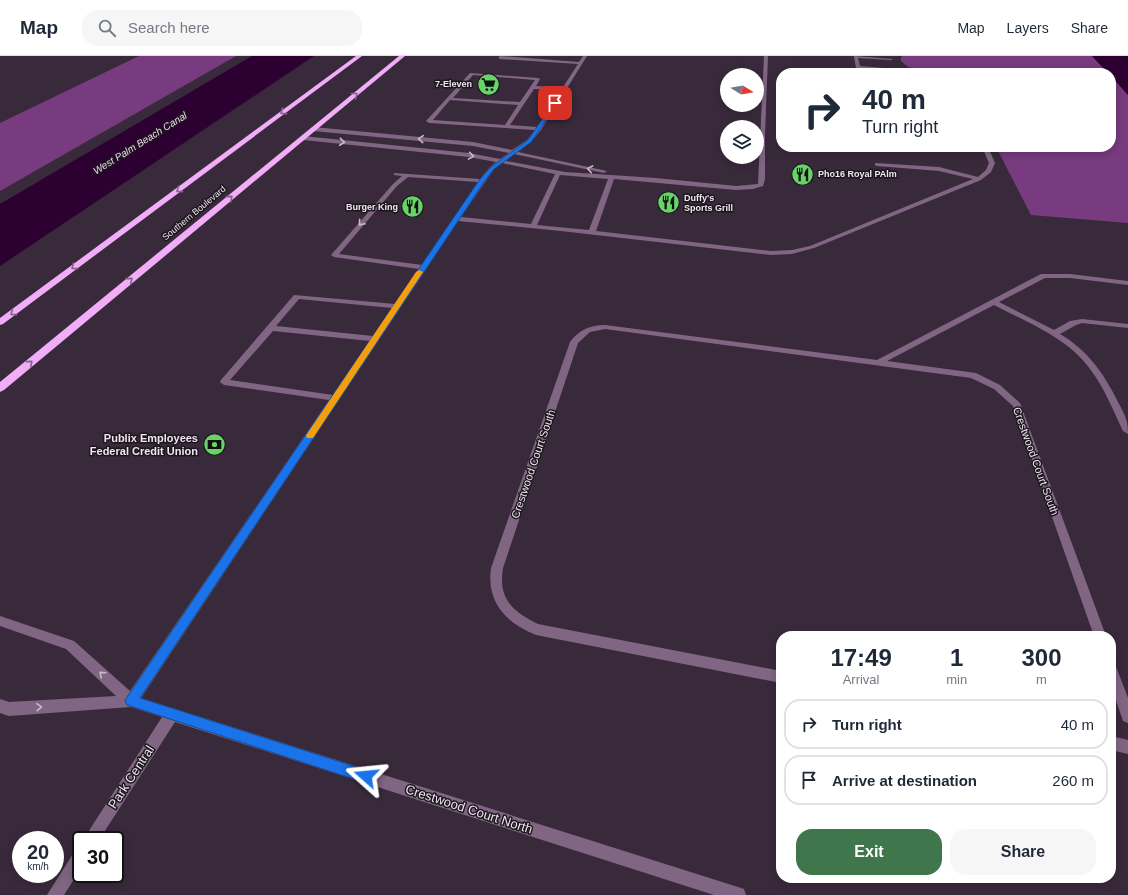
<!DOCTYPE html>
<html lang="en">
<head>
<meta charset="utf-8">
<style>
  :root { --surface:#fff; --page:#f6f6f7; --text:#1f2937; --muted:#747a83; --line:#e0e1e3; --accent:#3f764c }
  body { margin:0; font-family:Arial,sans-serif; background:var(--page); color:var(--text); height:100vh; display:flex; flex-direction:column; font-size:15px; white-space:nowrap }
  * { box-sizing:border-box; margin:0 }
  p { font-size:13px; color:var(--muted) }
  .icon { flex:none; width:22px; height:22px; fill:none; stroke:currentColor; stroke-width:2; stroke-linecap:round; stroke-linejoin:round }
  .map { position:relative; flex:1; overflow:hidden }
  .panel { position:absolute; left:776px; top:575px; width:340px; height:252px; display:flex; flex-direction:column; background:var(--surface); border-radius:16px; box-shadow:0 2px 10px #0003 }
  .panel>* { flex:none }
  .banner { position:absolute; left:776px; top:12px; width:340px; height:84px; border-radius:16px; box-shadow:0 2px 10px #0003; background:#fff; color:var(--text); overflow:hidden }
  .needle { width:26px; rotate:101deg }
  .tools { position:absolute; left:720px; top:12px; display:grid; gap:8px }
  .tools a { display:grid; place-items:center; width:44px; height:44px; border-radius:50%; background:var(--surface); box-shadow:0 2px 10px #0003; font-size:20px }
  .speed { position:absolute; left:12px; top:775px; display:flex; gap:8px; font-size:20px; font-weight:700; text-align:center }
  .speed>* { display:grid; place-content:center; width:52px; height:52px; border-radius:50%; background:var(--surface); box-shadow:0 2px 10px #0003; line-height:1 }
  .speed small { font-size:10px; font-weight:400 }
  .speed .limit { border:2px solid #111; border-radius:6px; background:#fff; color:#111 }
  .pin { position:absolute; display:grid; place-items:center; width:34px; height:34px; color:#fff; margin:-17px; border-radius:8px; box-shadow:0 2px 6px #0006 }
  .me { position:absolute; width:44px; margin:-22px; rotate:288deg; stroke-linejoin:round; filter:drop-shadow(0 0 3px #0008) }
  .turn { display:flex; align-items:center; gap:14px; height:84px; padding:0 20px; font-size:18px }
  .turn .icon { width:52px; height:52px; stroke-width:2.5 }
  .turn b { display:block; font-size:28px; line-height:34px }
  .eta { display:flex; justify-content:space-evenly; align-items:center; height:68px; text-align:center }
  .eta b { font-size:24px; font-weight:700; line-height:28px }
  .cta { display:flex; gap:8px; margin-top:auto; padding:8px 20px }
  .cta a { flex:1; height:46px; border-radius:16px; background:var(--accent); color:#fff; font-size:16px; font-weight:700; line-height:46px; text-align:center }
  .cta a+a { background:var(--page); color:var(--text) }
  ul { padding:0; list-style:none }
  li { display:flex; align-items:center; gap:12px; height:50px; margin:0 8px 6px; padding:0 12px; border:2px solid var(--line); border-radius:16px }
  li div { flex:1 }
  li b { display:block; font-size:15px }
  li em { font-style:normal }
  header { display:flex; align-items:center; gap:24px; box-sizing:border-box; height:56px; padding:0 20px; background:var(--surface); border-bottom:1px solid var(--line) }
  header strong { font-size:19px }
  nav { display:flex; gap:22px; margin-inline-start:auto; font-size:14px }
  .search { width:280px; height:36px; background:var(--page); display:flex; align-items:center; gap:10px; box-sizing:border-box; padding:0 14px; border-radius:16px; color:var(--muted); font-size:15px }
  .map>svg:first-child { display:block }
  .forest { fill:#783b7f }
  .water { fill:#2d0032 }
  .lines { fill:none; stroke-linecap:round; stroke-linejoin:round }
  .minor { fill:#816684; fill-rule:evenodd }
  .highway { fill:#f1adf8; fill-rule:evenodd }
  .oneway { stroke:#86628a }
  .oneway2 { stroke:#c9b9cb }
  .route { fill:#1a73e8; stroke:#114b97 }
  .slow { fill:#f59e0b }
  .labels { text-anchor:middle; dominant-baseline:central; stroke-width:3; stroke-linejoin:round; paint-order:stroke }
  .far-poi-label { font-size:9px; font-weight:bold; fill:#f0e6f1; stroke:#1c161d; text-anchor:end }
  .far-street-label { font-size:9px; fill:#f0e6f1; stroke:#1c161d }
  .far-water-label { font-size:10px; font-style:italic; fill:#f4d2f7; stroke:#1c161d }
  .poi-label { font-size:11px; font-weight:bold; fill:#f0e6f1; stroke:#1c161d; text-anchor:end }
  .street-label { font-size:11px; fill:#f0e6f1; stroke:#1c161d }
  .near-street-label { font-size:13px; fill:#f0e6f1; stroke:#1c161d }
</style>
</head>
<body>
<header>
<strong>Map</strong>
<div class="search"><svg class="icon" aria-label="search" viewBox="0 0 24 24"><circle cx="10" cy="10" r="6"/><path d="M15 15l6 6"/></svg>Search here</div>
<nav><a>Map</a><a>Layers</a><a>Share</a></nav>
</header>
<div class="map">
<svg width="1128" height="839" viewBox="0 0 1128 839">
  <rect width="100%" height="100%" fill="#392a3b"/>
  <!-- forest -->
  <g class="forest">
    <path d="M139,0H236L0,135V67Z"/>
    <path d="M903,0H1092L1108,17H924L908,11L901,5V1Z"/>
    <path d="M1111,20L1128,39V167L1031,159L996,91H1111Z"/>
  </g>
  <!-- water -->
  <g class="water">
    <path d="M252,0H314L0,210V148Z"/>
    <path d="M1092,0H1128V39L1111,20V17H1108Z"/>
  </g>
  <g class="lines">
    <!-- minor -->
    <g class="minor">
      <path d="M500,0L579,6L583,0H587L541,74L531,86L518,96L607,115L604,117L514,98L506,105L565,116L656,122L736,130L758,128L764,0H768L765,78V123L763,130L753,133L736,134L614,123L596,175L771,195L792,194L810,190L973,123L939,115L877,110L875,109V107L939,111L978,121L986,114L989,107L982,91H988L995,107L991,116L981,124L814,192L792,198L771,199L561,175L458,165L141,642L738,831L744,833L746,839H714L175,666L99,784H83L162,661L131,651L9,660L0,657V643L9,646L116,640L66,593L0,570V560L74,585L130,635L329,344L224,329L220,326L221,324L294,239L395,248L419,213L334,201L331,199L393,128L402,120L394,119V117L480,123L490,111L496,106L469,101L303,84L300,82L303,80L469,97L500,103L509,97L473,90L313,75L310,73L313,71L473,86L512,94L527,84L535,74L429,67L426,65L470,17L538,22L540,23L536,30L563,31L578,8L500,3L498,2ZM473,19L535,24L520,46L453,42ZM534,33L561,34L537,71L510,69ZM450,44L518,49L505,69L433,64ZM502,107L555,118L531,168L461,161L494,113ZM560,119L608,123L589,174L537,169ZM408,121L478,126L422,209L339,198L397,130ZM299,243L392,252L373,280L276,270ZM273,275L370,285L333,339L230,324Z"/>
      <path d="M854,0L893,3L891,4L858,2L860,10L909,14L907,15L856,12Z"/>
      <path d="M1041,218H1070L1128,225V229L1070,222H1045L999,246L1054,274L1070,265L1082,263L1128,268V272L1082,267L1076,269L1060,278C1087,294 1103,316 1117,344C1124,358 1128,362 1128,378L1123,375C1113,354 1104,331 1090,313C1068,282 1026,266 994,249L887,305L976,317L1000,329L1020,347L1106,580H1094L1013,350L994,333L971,322L605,273L590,276L578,287L503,512C498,543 512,555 538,568L781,615V627L536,579C506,567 486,546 491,512L570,286C579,274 590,269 605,269L877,304Z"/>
      <path d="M1111,606L1115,608L1128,642V667L1123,665L1111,630Z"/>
      <path d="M1111,680L1128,684V698L1111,694Z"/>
      <path d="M81,790V812L64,839H47L76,793Z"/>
    </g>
    <!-- highway -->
    <g class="highway">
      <path d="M356,0H362L3,268L0,269V262Z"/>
      <path d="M399,0H405L4,334L0,336V326Z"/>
    </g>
  </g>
  <!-- one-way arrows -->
  <defs><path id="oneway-chevron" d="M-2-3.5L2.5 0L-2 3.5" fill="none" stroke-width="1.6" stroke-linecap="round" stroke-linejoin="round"/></defs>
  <g class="oneway">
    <use href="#oneway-chevron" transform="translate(355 39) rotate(-39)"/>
    <use href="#oneway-chevron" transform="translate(283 56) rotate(143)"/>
    <use href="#oneway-chevron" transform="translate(179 134) rotate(143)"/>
    <use href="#oneway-chevron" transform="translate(230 142) rotate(-40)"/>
    <use href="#oneway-chevron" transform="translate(74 211) rotate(143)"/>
    <use href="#oneway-chevron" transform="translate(130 224) rotate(-40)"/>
    <use href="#oneway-chevron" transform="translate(13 257) rotate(143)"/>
    <use href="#oneway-chevron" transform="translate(30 307) rotate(-40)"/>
  </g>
  <g class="oneway2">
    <use href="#oneway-chevron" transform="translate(421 83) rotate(-175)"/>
    <use href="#oneway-chevron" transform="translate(342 86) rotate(6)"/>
    <use href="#oneway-chevron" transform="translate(471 100) rotate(9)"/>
    <use href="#oneway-chevron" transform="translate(590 113) rotate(-169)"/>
    <use href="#oneway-chevron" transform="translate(361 167) rotate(131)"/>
    <use href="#oneway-chevron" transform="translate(102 618) rotate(-138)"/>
    <use href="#oneway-chevron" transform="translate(39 651) rotate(-4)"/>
  </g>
  <!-- route -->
  <path class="route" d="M554,46L558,47L531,86L494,113L484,126L140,642L366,714L371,716L372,720L371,725L366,727L127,649L125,645L127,641L480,123L491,111L528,84Z"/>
  <!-- slow -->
  <path class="slow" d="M419,214L423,216L313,382H307L306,380L307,378L416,216Z"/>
  <!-- icons -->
  <defs>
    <symbol id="supermarket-disc" viewBox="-11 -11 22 22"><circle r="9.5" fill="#67d466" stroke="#1c161d"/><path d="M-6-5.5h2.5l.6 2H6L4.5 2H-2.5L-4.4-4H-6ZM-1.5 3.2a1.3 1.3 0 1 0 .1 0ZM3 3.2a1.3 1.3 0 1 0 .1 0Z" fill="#111"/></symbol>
    <symbol id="restaurant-disc" viewBox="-11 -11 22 22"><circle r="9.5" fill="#67d466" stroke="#1c161d"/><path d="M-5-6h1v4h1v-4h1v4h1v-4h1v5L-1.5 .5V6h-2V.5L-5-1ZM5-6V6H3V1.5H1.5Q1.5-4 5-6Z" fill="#111"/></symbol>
    <symbol id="bank-disc" viewBox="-11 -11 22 22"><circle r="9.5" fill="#67d466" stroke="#1c161d"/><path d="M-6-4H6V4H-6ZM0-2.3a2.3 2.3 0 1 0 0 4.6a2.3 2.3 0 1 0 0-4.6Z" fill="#111"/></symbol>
  </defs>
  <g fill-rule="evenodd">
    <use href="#supermarket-disc" x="476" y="16" width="25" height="25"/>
    <use href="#restaurant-disc" x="790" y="106" width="25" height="25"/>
    <use href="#restaurant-disc" x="656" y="134" width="25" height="25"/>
    <use href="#restaurant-disc" x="400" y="138" width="25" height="25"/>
    <use href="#bank-disc" x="202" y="376" width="25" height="25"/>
  </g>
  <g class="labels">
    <!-- far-poi labels -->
    <g class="far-poi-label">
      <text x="472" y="28">7-Eleven</text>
      <text x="818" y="118" text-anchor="start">Pho16 Royal PAlm</text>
      <text x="684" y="142" text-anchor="start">Duffy's<tspan x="684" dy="10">Sports Grill</tspan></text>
      <text x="398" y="151">Burger King</text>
    </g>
    <!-- far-street labels -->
    <g class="far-street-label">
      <text transform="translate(194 157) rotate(-40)">Southern Boulevard</text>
    </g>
    <!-- far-water labels -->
    <g class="far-water-label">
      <text transform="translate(140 87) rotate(-32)">West Palm Beach Canal</text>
    </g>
    <!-- poi labels -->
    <g class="poi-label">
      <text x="198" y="382">Publix Employees<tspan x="198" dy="13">Federal Credit Union</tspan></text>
    </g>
    <!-- street labels -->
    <g class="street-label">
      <text transform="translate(1036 405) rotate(70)">Crestwood Court South</text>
      <text transform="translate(533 408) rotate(-71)">Crestwood Court South</text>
    </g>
    <!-- near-street labels -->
    <g class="near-street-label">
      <text transform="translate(131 721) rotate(-57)">Park Central</text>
      <text transform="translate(469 753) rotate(18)">Crestwood Court North</text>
    </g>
  </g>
</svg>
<div class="tools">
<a><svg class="needle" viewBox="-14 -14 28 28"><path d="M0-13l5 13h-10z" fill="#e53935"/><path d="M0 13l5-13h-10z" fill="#747a83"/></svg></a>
<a><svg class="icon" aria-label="layers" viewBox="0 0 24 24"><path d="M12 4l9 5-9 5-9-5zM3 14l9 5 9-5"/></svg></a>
</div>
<div class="speed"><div>20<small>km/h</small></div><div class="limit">30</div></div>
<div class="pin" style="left:555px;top:47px;background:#d93025"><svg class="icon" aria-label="arrive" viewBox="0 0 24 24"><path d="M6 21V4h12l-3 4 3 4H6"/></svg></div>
<svg class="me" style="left:366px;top:720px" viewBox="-20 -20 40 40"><path d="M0-17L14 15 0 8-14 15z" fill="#1a73e8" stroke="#fff" stroke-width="4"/></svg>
<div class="banner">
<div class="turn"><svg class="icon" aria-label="right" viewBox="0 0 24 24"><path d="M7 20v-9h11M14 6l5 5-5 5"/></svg><div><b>40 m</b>Turn right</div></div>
</div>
<section class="panel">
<div class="eta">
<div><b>17:49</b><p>Arrival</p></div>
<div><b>1</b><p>min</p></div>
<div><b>300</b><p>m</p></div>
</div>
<ul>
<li><svg class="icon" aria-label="right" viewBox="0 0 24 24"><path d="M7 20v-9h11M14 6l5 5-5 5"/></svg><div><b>Turn right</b></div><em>40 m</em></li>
<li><svg class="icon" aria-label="arrive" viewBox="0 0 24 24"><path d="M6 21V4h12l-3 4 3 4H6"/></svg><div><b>Arrive at destination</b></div><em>260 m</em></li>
</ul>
<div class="cta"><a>Exit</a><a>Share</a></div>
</section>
</div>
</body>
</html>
